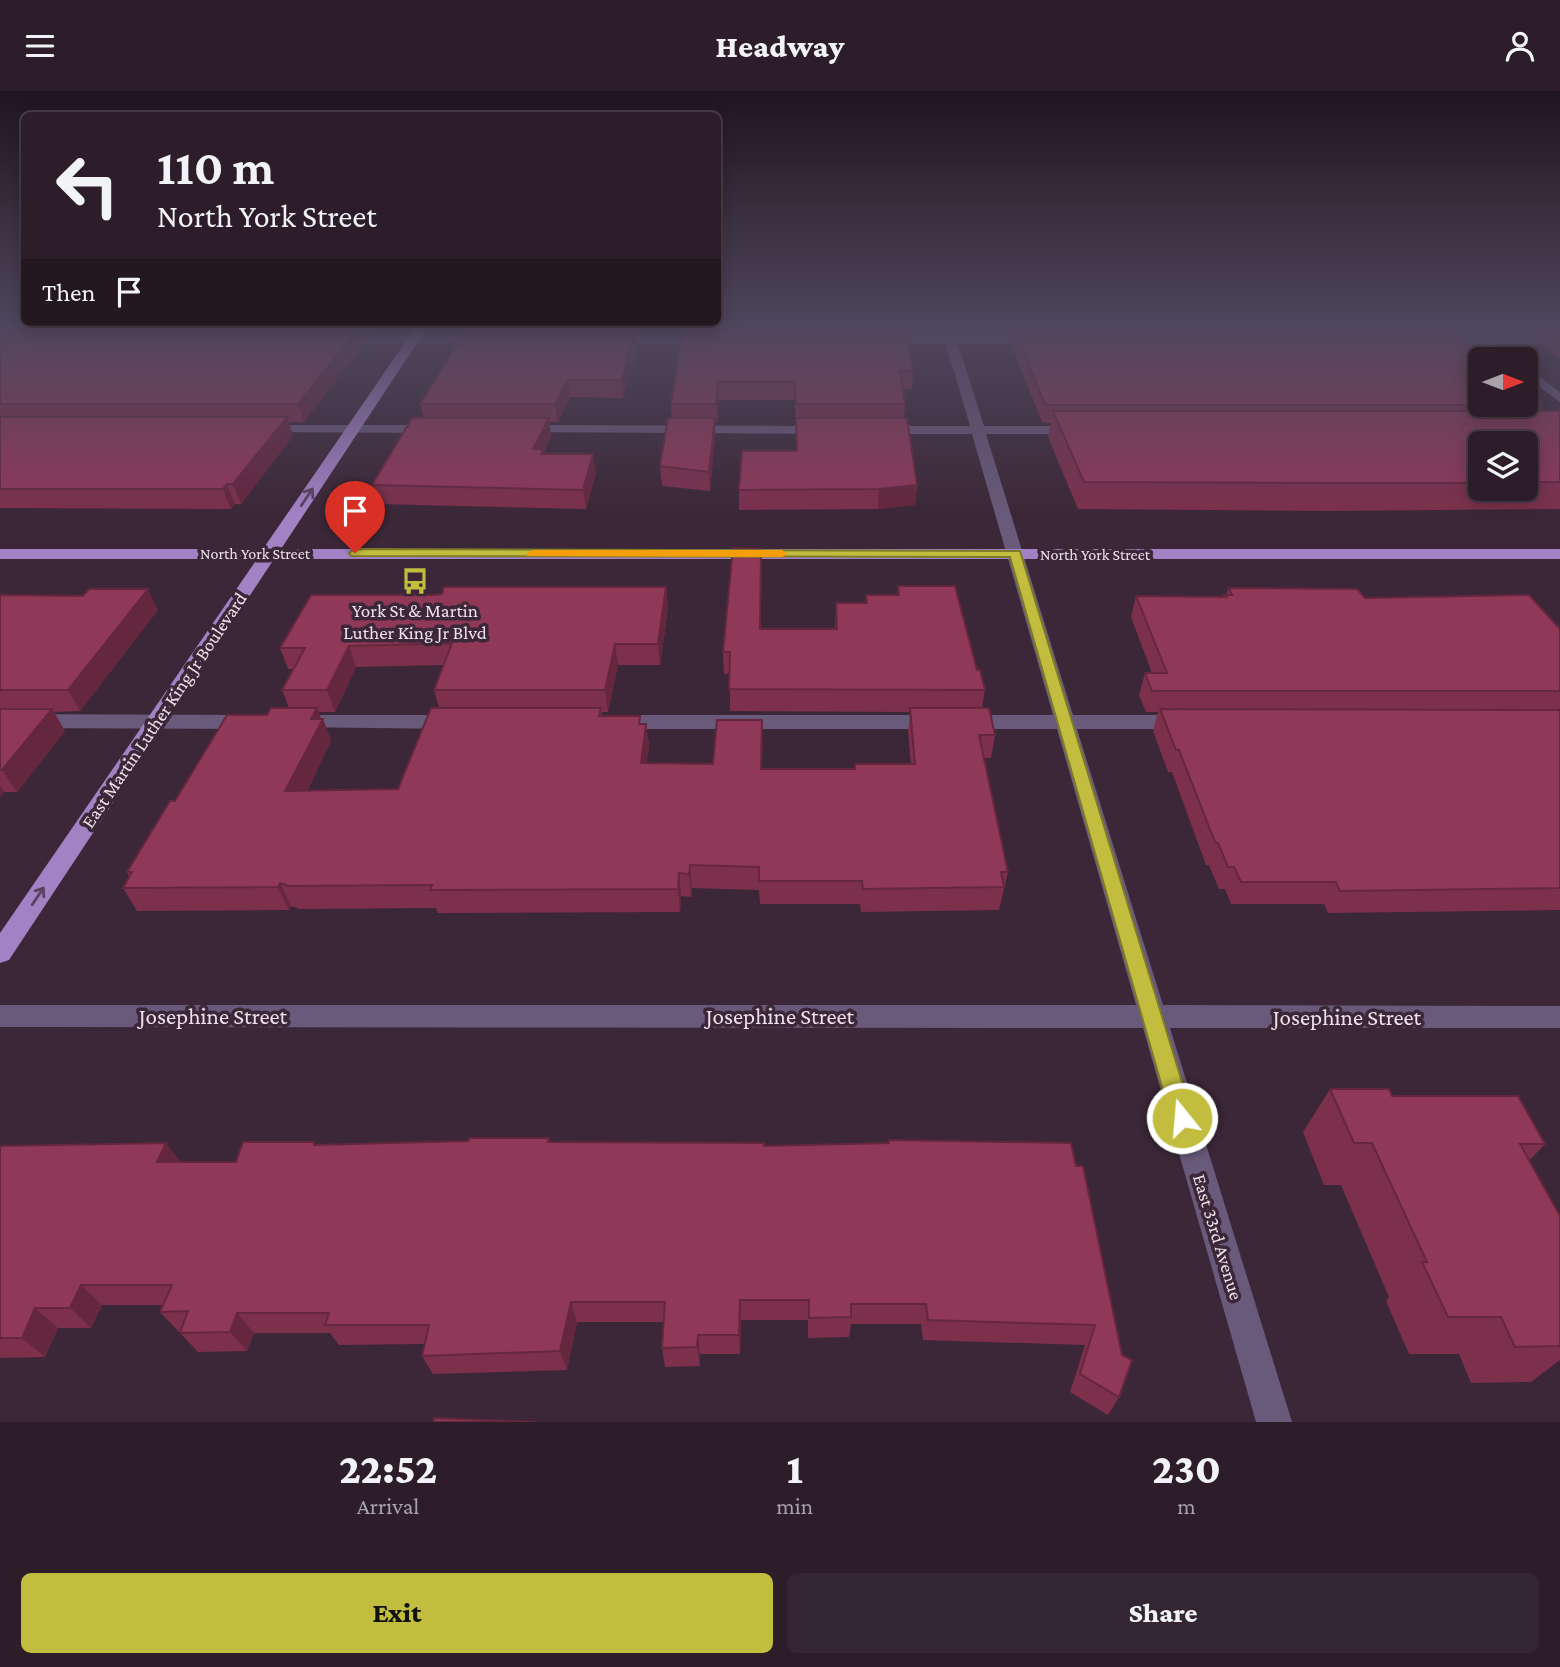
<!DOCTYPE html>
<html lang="en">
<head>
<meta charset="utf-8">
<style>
  :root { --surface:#2c1d29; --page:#342631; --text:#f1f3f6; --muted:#a6a2a8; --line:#483b46; --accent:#c2bd3f }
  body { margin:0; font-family:"Crimson Pro",serif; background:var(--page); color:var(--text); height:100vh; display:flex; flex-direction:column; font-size:26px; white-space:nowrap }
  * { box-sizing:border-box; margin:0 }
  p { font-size:23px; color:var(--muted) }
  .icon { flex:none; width:38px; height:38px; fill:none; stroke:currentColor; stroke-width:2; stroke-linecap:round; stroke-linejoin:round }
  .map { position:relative; height:1331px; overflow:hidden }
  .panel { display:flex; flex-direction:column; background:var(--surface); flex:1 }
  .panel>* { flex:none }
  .guide { position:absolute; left:21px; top:21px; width:700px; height:214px; border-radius:10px; box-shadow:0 4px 18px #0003,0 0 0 2px var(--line); background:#2c1d29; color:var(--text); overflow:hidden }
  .needle { width:46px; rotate:90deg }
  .fabs { position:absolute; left:1468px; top:256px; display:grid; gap:14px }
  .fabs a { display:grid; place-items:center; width:70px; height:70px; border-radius:10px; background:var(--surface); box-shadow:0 4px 18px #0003,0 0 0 2px var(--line); font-size:35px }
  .pin { position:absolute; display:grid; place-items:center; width:60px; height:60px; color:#fff; margin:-72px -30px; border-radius:50% 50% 50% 0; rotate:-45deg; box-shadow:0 0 7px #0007 }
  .pin .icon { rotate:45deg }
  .me { position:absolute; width:77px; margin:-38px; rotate:343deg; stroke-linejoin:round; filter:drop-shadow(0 0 5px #0008) }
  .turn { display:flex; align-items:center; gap:24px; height:147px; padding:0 21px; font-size:32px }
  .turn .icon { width:91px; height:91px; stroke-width:2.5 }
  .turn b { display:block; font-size:49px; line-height:60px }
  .then { display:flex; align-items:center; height:66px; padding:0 21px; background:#0003; gap:14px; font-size:26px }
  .eta { display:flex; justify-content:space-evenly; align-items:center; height:119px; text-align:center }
  .eta b { font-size:42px; font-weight:800; line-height:49px }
  .button { display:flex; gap:14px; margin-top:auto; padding:14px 21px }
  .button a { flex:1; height:80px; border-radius:10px; background:var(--accent); color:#111; font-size:28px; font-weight:800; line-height:80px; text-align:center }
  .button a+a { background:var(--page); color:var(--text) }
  header { display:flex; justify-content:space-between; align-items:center; height:91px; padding:0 21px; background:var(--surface); font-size:32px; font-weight:800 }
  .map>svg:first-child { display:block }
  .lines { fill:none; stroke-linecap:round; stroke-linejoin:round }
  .minor { fill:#69597a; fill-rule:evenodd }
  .major { fill:#a281c4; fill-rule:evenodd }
  .wall { fill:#7c304c; fill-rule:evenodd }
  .shaded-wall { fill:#65273e }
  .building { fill:#903858; stroke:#65273e; stroke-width:2 }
  .oneway { stroke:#5a4261 }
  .route { fill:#c2bd3f; stroke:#7e7b29; stroke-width:2 }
  .slow { fill:#f59e0b }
  .labels { text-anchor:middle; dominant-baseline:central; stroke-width:7; stroke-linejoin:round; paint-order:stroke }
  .far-street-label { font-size:16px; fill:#efe1ec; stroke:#3b2737 }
  .poi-label { font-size:19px; fill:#efe1ec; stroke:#3b2737 }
  .street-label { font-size:19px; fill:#efe1ec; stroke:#3b2737 }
  .near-street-label { font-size:23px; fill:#efe1ec; stroke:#3b2737 }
</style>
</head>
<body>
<header><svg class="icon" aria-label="menu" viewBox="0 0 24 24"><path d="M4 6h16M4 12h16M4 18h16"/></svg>Headway<svg class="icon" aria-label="person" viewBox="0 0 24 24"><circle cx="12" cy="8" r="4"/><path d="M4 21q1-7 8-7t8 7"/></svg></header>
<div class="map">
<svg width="1560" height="1331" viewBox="0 0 1560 1331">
  <rect width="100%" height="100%" fill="#3b2737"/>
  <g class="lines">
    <!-- minor -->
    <g class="minor">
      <path d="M944,237H952L956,245H1040L1046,249L1040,253H958L984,335H1078L1085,339L1078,343H986L1073,624H1184L1191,626L1194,631L1191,636L1184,638H1077L1163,914L1560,915V937H1170L1292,1331H1256L1143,937L0,936V914H1136L1057,638H611L604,636L601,631L604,626L611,624H1053L972,343H880L873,339L880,335H970L946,253H880L874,249L880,245H944Z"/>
      <path d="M1483,243L1560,245V253H1498L1516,268H1502L1483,253H1436L1430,249L1436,245Z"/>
      <path d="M487,245L491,246V252L334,253L328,249L334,245Z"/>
      <path d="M610,245H707L713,249L707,253L606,252V246Z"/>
      <path d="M1526,276L1560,301V311L1526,286Z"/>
      <path d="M264,334H434L441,338L434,342L259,341V335Z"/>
      <path d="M523,334L823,335L830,339L823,343L518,341L516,338Z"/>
      <path d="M0,623L250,624L257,626L260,631L257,636L250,638L0,637Z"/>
      <path d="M296,624H453L460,626L463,631L460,636L453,638L289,636L286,631L289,626Z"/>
    </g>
    <!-- major -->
    <path class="major" d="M415,237H427L281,458H1560V468H274L9,869L0,872V842L257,468H0V458H263Z"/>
  </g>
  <!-- wall -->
  <g class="wall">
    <path d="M0,237H375L371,242H358L362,256L304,331H289L293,345L241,413H235L231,418L0,417Z"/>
    <path d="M476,237H643L641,242H637L638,256L623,307L570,306L558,331H549L551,345L544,361V363L596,382L586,418L378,413L372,394L424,327L420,313L476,239Z"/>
    <path d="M685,237H901L913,279L912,298H902L905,313L904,327L917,394L915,414L878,418L739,419V399L796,360L795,309H719L717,331H715V345L710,400L662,395L660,375L672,327L671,313Z"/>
    <path d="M1005,237H1431L1430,239L1542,314L1539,320H1560V418L1326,420L1078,418L1048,346L1051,332L1042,331L1012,256L1014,242H1007ZM1480,352H1526V397H1480Z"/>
    <path d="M1517,237H1560V268L1543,256L1549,243L1524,242Z"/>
    <path d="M761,479L760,538H835L836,512H865L866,504H897L898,495L977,579L985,599L982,617L995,644L991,667H984L1008,781L999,819L861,821L860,813H760L759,799L692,797L691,806L681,805L680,821L438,822L436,817L300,818L291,815L289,819L137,820L123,797L129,786L127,781L175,710L267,624L289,617L282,599L293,578H288L280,557L434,504L666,496L668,517L660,574H618L608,621H602V625L641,633H646L649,655L646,672L713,673L762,629V678H854L855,673H911L908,640L910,621L730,620V583H724L723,561ZM444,574L434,599L439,617L398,698L307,700L331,650L323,628H321L318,621H335L356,576Z"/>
    <path d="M1229,497L1365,507L1560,538V819L1328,822L1324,813H1231L1225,798H1219L1209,774H1206L1172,681H1168L1153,640L1158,621H1146L1139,604L1145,582H1152L1131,526L1136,505L1224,506V504H1226Z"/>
    <path d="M0,504L158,519L80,620L54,621L65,640L17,701H4L0,706Z"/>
    <path d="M1330,998L1392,1005L1545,1053L1529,1070L1560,1125V1269L1531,1291L1471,1292L1459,1263H1409L1386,1210L1389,1206L1341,1094H1324L1303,1041Z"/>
    <path d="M549,1047L550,1051L764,1055L889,1052V1049L1071,1052L1119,1306L1108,1324L1070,1301L1085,1254L923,1249L921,1233H851L849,1246L808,1247V1229H741L740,1263H700V1275L665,1276L662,1257L664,1231H577L567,1279L433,1283L422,1265L424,1253L339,1254L330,1242H254L247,1260L198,1261L160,1221L164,1214H102L91,1237H58L45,1266L0,1267V1055L166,1052L180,1071H236L316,1054L469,1050Z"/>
  </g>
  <!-- shaded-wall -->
  <g class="shaded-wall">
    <path d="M357,239L362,256L304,331L298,313Z"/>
    <path d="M636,239L638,256L623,307L621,289Z"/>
    <path d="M568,289L570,306L558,331L555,313Z"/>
    <path d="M718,291L719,309L717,331L716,313Z"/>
    <path d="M287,326L293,345L241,413L233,393Z"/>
    <path d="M549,327L551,345L544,361L546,376L533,358Z"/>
    <path d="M715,327V345L710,400L709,381Z"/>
    <path d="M593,363L596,382L586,418L583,399Z"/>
    <path d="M227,393L235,413L231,418L223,398Z"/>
    <path d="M917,394L915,414L878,418L879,398Z"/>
    <path d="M666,496L668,517L660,574L658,553Z"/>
    <path d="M148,498L158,519L80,620L68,599Z"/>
    <path d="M615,553L618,574L608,621L605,599Z"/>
    <path d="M349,555L356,576L335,621L327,599Z"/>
    <path d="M317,617L322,630L323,628L331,650L295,723L285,700L311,628Z"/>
    <path d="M52,618L65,640L17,701L2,679Z"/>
    <path d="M646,633L649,655L643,695L641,672Z"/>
    <path d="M0,695L4,701L0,706Z"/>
    <path d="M690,774L692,797L691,806L689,783Z"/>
    <path d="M679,782L681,805L680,821L678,798Z"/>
    <path d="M280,792L291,815L289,819L278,796Z"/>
    <path d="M166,1052L182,1074L157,1071Z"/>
    <path d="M81,1194L102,1214L91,1237L70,1217Z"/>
    <path d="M740,1209L741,1229L740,1263L739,1244Z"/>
    <path d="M571,1211L577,1231L567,1279L560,1260Z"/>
    <path d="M35,1217L58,1237L45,1266L22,1247Z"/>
    <path d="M237,1222L254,1242L247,1260L230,1241Z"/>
    <path d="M698,1244L700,1263V1275L697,1256Z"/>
  </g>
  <!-- building -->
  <g class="building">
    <path d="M683,238H905L913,279L900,280L905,313H796L795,291H718L716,313H671Z"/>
    <path d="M0,239H357L298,313H0Z"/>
    <path d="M466,239H636L621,289H568L555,313H420Z"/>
    <path d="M1015,239H1451L1486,268H1480V313H1526V301L1542,314H1045Z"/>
    <path d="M1053,320H1560V391H1526V352H1480V392H1336L1084,391Z"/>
    <path d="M0,326H287L233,393H227L223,398H0Z"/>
    <path d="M412,327H549L533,358H543L541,363H593L583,399L372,394Z"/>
    <path d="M668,327H715L709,381L660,375Z"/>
    <path d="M796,327H907L917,394L879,398L739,399L742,360H797Z"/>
    <path d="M733,457L761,458L760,538H837L836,512H867L866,504H899L898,495H955L977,579H980L985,599L729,598L730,561H723Z"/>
    <path d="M444,496H666L658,553H615L605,599H434L452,552L349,555L327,599H282L305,557H280L311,504H434L442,503Z"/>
    <path d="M1229,497L1357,498L1365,507L1529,504L1560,538V600H1152L1145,582H1167L1136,505L1226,506L1224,504H1232Z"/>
    <path d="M89,498H148L68,599H0V504L83,505Z"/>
    <path d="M271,617H317L311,628H323L285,700L398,698L431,617H601L599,625H640L639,633H646L641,672L713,673L717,629H762L761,678H855V673H915L910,617H989L995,644H979L1008,781H1001L1004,796L863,798L862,790H759V776L690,774L689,783L679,782L678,798L430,799L432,794L289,795L280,792L278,796L123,797L132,781H127L170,710H175L227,624H267Z"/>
    <path d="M0,618H52L2,679H0Z"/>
    <path d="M1160,618L1560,619V797L1340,800L1336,791H1241L1234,776H1228L1218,752L1215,751L1179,659H1176Z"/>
    <path d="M1330,998H1389L1392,1005H1518L1545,1053H1520L1560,1125V1255L1515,1256L1501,1226H1448L1422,1171H1427L1372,1052H1354Z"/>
    <path d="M469,1047H549L548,1051L764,1052V1055L889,1052V1049L1071,1052L1076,1075H1083L1122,1264L1132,1269L1119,1306L1080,1283L1095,1234L928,1229L926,1213H851V1226L809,1227V1209H740L739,1244H698L697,1256L662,1257L665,1211H571L560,1260L422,1265L429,1234H325L329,1222H237L230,1241L180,1242L188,1220L160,1221L172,1194H81L70,1217H35L22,1247H0V1055L166,1052L157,1071H236L243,1051H314V1054L469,1050Z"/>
    <path d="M434,1327L535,1331H434Z"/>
  </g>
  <!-- one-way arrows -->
  <defs><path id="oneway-shaft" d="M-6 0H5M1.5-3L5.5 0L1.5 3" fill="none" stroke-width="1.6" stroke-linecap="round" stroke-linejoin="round" transform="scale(1.75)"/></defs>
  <g class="oneway">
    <use href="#oneway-shaft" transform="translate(307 406) rotate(-56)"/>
    <use href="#oneway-shaft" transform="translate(38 805) rotate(-56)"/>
  </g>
  <!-- sky -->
  <linearGradient id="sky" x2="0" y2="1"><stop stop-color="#20151e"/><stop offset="0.56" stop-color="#4f475e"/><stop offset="1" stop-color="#4f475e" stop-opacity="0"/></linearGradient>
  <rect width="1560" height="423" fill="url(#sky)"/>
  <!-- route -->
  <path class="route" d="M355,458L1020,460L1193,1027L1190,1034L1182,1037L1174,1034L1171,1027L1010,466L351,465L349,462Z"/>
  <!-- slow -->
  <path class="slow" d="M532,459H782L788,463L782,466L527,465L526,463Z"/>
  <!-- icons -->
  <defs>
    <symbol id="bus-bare" viewBox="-9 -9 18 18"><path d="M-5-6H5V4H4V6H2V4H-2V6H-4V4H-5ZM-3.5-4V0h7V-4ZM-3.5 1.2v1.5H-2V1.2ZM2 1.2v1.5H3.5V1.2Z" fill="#c2bd3f" stroke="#3b2737" stroke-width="2.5" paint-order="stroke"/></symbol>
  </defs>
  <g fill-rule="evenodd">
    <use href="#bus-bare" x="396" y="471" width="38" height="38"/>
  </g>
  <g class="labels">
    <!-- far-street labels -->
    <g class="far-street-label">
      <text x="255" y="462">North York Street</text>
      <text x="1095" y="463">North York Street</text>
    </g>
    <!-- poi labels -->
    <g class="poi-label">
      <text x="415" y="519">York St &amp; Martin<tspan x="415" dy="22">Luther King Jr Blvd</tspan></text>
    </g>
    <!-- street labels -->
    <g class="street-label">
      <text transform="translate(164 619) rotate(-56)">East Martin Luther King Jr Boulevard</text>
      <text transform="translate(1218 1146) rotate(73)">East 33rd Avenue</text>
    </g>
    <!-- near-street labels -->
    <g class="near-street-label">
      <text x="213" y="925">Josephine Street</text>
      <text x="780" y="925">Josephine Street</text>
      <text x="1347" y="926">Josephine Street</text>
    </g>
  </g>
</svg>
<div class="fabs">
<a><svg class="needle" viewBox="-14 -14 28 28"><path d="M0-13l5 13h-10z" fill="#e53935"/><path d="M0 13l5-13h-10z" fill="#a6a2a8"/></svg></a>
<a><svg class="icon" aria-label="layers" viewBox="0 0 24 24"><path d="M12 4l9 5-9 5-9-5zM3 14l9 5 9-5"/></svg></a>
</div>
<div class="pin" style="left:355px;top:462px;background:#d93025"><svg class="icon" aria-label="arrive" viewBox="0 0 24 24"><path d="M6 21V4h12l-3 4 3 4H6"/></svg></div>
<svg class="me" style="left:1182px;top:1027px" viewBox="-20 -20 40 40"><circle r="17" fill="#c2bd3f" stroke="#fff" stroke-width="3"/><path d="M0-11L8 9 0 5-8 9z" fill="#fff"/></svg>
<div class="guide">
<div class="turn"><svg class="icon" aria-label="left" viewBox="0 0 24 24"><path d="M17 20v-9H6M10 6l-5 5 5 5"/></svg><div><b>110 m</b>North York Street</div></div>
<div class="then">Then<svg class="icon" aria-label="arrive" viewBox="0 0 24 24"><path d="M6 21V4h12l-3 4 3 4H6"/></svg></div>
</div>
</div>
<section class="panel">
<div class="eta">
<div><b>22:52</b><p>Arrival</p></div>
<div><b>1</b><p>min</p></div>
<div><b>230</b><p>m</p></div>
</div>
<div class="button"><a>Exit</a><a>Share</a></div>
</section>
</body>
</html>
